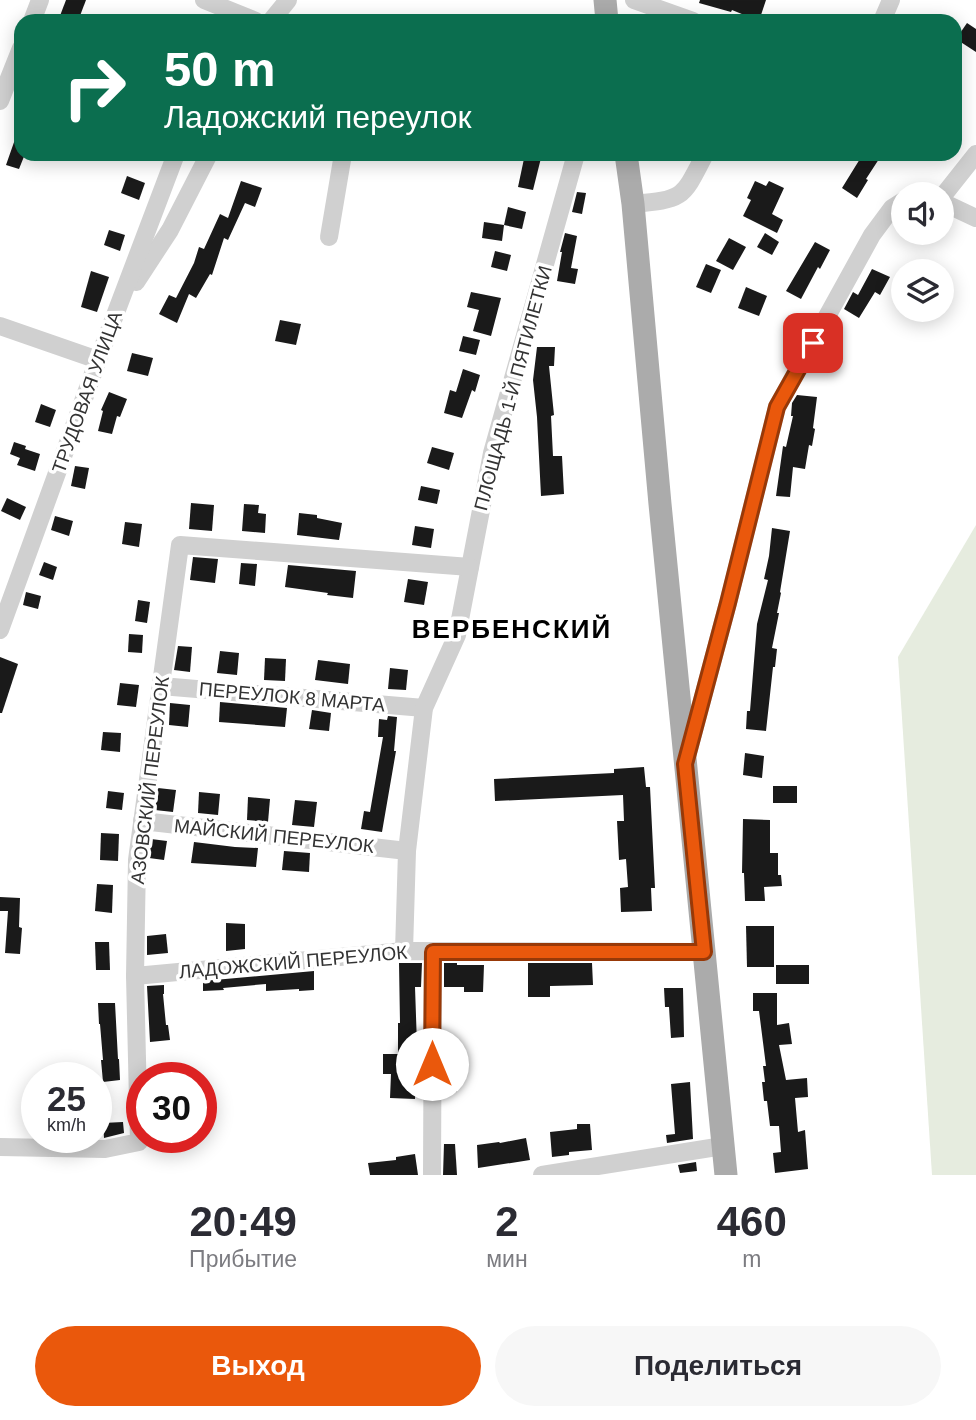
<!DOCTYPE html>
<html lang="ru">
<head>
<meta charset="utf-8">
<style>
  :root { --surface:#fff; --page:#f7f7f7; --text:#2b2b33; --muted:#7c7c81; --accent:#ea580c }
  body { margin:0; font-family:Helvetica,sans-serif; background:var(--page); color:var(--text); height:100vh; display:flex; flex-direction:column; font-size:26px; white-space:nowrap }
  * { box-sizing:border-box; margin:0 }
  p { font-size:23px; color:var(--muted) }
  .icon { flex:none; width:38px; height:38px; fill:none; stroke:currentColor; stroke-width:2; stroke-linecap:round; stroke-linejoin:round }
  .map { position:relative; height:1175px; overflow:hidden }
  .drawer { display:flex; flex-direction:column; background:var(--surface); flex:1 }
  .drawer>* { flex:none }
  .banner { position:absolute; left:14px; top:14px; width:948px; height:147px; border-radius:21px; box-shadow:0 4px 18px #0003; background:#0b6e4f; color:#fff; overflow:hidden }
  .fabs { position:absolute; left:891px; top:182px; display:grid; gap:14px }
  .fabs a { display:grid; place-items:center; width:63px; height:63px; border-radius:50%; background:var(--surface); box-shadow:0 4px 18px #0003; font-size:35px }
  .speed { position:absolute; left:21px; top:1062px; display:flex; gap:14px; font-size:35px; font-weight:700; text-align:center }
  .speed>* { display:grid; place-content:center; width:91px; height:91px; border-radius:50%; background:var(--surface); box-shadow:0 4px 18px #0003; line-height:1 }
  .speed small { font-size:18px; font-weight:400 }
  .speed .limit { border:10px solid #d22; background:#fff; color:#111 }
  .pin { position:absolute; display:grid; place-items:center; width:60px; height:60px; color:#fff; margin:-30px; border-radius:14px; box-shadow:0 4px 10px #0006 }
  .me { position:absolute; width:77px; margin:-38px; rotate:0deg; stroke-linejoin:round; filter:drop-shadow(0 0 5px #0008) }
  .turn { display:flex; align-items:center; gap:24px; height:147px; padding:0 35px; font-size:32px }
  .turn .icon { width:91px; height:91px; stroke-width:2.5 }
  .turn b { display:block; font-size:49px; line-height:60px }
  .eta { display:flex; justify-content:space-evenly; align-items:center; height:119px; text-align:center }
  .eta b { font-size:42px; font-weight:700; line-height:49px }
  .cta { display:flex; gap:14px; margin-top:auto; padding:14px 35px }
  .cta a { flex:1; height:80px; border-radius:42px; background:var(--accent); color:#fff; font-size:28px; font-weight:700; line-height:80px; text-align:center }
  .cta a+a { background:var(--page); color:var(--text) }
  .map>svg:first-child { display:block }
  .green { fill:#e6ecdf }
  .building { fill:#1a1a1a }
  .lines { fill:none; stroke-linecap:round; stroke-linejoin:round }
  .minor { stroke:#d0d0d0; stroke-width:18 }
  .major { stroke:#ababab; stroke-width:23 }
  .route-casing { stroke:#983908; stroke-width:18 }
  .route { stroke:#ea580c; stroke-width:12 }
  .labels { text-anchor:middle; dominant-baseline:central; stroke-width:7; stroke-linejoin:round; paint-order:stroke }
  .street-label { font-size:19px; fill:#333; stroke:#fff }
  .district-label { font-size:26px; font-weight:bold; letter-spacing:2px; fill:#000; stroke:#fff }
</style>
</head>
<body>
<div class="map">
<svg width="976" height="1175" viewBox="0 0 976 1175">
  <rect width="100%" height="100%" fill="#fff"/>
  <!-- green -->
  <path class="green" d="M976,525V1175H932L898,657Z"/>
  <!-- building -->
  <g class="building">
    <path d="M66,0H86L78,21H58Z"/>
    <path d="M700,0H766L759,21L732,10L731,12L699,3Z"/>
    <path d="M967,23L976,29V52L956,39Z"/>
    <path d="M19,128L21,129V154H25L19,169L6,165Z"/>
    <path d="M525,154H542L533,190L518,187Z"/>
    <path d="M863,154H871L879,159L866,179L868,180L857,198L842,188Z"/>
    <path d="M127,176L145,183L139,200L121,193Z"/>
    <path d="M241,181L262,188L255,207L245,203L228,240L224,238L212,275L210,274L196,298L189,294L177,323L159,314L169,295L176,298L194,263L199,247L204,249L220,214L228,218Z"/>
    <path d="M755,181L766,186L769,181L784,188L772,214L783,220L777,233L743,216L751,200L747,198Z"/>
    <path d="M577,192L586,193L582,214L572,212Z"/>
    <path d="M508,207L526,212L522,229L504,225Z"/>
    <path d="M484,222L504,225L502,241L482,238Z"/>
    <path d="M109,230L125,235L120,251L104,245Z"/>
    <path d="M565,233L577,236L571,268L578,269L575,284L557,281L562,252H560Z"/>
    <path d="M765,233L779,242L772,255L757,247Z"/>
    <path d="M729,238L746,247L733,270L716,261Z"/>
    <path d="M815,242L830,250L820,269L818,267L801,299L786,291Z"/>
    <path d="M495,251L511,255L507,271L491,267Z"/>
    <path d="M706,264L721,270L711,293L696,287Z"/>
    <path d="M872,269L890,277L880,295L875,292L859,318L844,309L853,292L858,295Z"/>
    <path d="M91,271L109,277L97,312L81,307Z"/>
    <path d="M746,287L767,296L759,316L738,308Z"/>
    <path d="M471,292L501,298L491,336L473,331L479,310L467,307Z"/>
    <path d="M280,320L301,324L296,345L275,341Z"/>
    <path d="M463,336L480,340L476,355L459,351Z"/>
    <path d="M537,347H555L554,366H549L554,415L551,416L553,456H562L564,494L541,496L537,417L533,380Z"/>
    <path d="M132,353L153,358L148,376L127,371Z"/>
    <path d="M463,369L480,375L475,392L472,390L462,418L444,413L450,390L456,392Z"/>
    <path d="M109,392L127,399L120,417L117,416L112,434L98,431L103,411L101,410Z"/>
    <path d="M797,395L817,397L813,428L815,429L812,446L809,445L805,469L793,467L790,497L776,496L783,446L786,447L793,416H791L792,403Z"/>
    <path d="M41,404L56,410L50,427L35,422Z"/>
    <path d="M14,442L26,446L25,449L40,454L35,471L17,465L20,458L10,454Z"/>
    <path d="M432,447L454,453L449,470L427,463Z"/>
    <path d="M75,466L89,468L85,489L71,486Z"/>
    <path d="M421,486L440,490L437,504L418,500Z"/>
    <path d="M7,498L26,507L20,520L1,511Z"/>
    <path d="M191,503L214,505L212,531L189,529Z"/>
    <path d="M244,504L259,505L258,513L266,514L265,533L242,531Z"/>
    <path d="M299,513L317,515V518L342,523L339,540L297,535Z"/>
    <path d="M55,516L73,521L69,536L51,530Z"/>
    <path d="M125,522L142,524L139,547L122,544Z"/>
    <path d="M415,526L434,529L431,548L412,545Z"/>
    <path d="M772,528L790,531L780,592L781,593L777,613H779L772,648L777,649L775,667H773L766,731L746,729L747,711H750L757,624L768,580L764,579L769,556Z"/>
    <path d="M193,557L218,559L215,583L190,580Z"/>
    <path d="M44,562L57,567L53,580L39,575Z"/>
    <path d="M241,563L257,564L255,586L239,584Z"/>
    <path d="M288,565L356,571L353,598L327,595L328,593L285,587Z"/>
    <path d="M408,579L428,582L424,605L404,602Z"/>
    <path d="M26,592L41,596L38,609L23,605Z"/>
    <path d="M138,600L150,602L147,623L135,621Z"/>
    <path d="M129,634L143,635L142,653L128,652Z"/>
    <path d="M178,646L192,647L190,672L174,670Z"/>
    <path d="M220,651L239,653L237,675L217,673Z"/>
    <path d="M0,657L18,664L2,713H0Z"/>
    <path d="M265,658L286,659L285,681L264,680Z"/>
    <path d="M318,660L350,664L348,684L315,680Z"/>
    <path d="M390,668L408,670L406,690L388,689Z"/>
    <path d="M120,683L139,685L136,707L117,705Z"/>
    <path d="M220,702L287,708L285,727L219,722Z"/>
    <path d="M170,703L190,705L188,727L169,725Z"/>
    <path d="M312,710L331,713L329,731L309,729Z"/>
    <path d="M388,716L397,717L394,751H396L382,832L361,829L364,811L370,812L383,737H378L379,719L387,720Z"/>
    <path d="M103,732L121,733L120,752L101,750Z"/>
    <path d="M745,753L764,756L762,778L743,775Z"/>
    <path d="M644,767L646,787H650L655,888H651L652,911L621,912L620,888L628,887L626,859L619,860L617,821H624L623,795L495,801L494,779L614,773V769Z"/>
    <rect x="773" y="786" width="24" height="17"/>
    <path d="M158,788L176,790L173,812L155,810Z"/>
    <path d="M108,791L124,793L122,810L106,808Z"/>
    <path d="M199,792L220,794L218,815L198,813Z"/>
    <path d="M248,797L270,799L268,822L247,820Z"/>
    <path d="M295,800L317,802L314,827L292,825Z"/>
    <path d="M743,819L770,820V853H778V875H781L782,886L764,887L765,901H745L744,873H742Z"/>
    <path d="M101,833L119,834L118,861L100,860Z"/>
    <path d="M151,839L167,841L164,860L149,858Z"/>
    <path d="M194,842L235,847L258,848L256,867L191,863Z"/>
    <path d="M284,851L310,853L309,872L282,870Z"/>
    <path d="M97,884L113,885L112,913L95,911Z"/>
    <path d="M0,897L20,898L19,927L22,928L20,954L5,953L8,911H0Z"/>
    <path d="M226,923L245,924V949L226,951Z"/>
    <path d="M746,926H774V967H747Z"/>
    <path d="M166,934L168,953L147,955V936Z"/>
    <path d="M95,942H109L110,970H96Z"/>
    <path d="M399,963H422L421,987H415L418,1074H416L415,1099L390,1098L391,1074H383V1054H398V1023H400Z"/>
    <path d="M444,963H457V965H484L483,992H464V987H444Z"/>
    <path d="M528,963H592L593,985L550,986V997H528Z"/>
    <rect x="776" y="965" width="33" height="19"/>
    <path d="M314,971V990L299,991V989L266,991V984L223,988L224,990L203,991V981Z"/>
    <path d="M164,985V994H163L166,1025H168L170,1040L150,1042L147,986Z"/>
    <path d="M664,988H683L684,1037L671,1038L669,1007H665Z"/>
    <path d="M753,993H777V1025L789,1023L792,1044L779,1045L786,1080L807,1078L808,1097L795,1098L798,1132L805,1130L808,1169L775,1173L773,1153L781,1152L779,1126H770L767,1101H764L762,1082H765L763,1066H766L759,1011H753Z"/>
    <path d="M98,1003H115L118,1059H119L120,1080L103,1082L101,1060H103L100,1024H99Z"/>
    <path d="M444,1043H455L457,1092L444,1093Z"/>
    <path d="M690,1082L693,1139L667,1143L666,1135L675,1134L671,1084Z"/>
    <path d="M123,1122L124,1133L104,1138L103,1123Z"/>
    <path d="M577,1124H590L592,1150L569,1152V1155L552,1157L550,1132L577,1129Z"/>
    <path d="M526,1138L530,1160L478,1168L477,1145L499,1142L500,1143Z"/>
    <path d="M444,1144H455L457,1175H443Z"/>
    <path d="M415,1154L418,1175H370L368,1163L396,1160V1157Z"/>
    <path d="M696,1162L697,1171L680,1173L678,1165Z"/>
  </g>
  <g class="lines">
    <!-- minor -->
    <g class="minor">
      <path d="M204,0L256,21"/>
      <path d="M634,0L693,21"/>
      <path d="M32,21L40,0"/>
      <path d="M271,21L288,0"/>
      <path d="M882,21L891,0"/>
      <path d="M0,101L21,48"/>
      <path d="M942,197L976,154"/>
      <path d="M942,202L976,218"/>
      <path d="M633,204C684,199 682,199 705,154"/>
      <path d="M329,237L343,154"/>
      <path d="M136,282L170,230L209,154"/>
      <path d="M0,326L98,360"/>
      <path d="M0,630L98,360L176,154"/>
      <path d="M161,686L424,708"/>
      <path d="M688,753L728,603L777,407L872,235L892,208L903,201"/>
      <path d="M142,821L407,851"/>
      <path d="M404,951L407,851L424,708L457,635L492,453L576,154"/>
      <path d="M135,976L404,951L704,952"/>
      <path d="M0,1147L105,1149L139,1142L135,976L137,860L180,545L470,567"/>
      <path d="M432,1175L433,952"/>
      <path d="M542,1175L723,1146"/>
    </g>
    <!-- major -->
    <g class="major">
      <path d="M605,0L607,21"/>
      <path d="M626,154L633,204L660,504L726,1175"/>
    </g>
  </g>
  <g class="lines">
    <defs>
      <path id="route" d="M432,1064L433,952H704L685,764L728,603L777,407L813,343"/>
    </defs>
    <!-- route casing -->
    <use href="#route" class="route-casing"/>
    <!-- route -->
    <use href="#route" class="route"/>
  </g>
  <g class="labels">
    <!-- street labels -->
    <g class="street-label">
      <text transform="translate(513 388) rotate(-75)">ПЛОЩАДЬ 1-Й ПЯТИЛЕТКИ</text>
      <text transform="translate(87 392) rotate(-70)">ТРУДОВАЯ УЛИЦА</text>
      <text transform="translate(292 697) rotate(5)">ПЕРЕУЛОК 8 МАРТА</text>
      <text transform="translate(150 780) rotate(-83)">АЗОВСКИЙ ПЕРЕУЛОК</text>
      <text transform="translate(274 836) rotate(6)">МАЙСКИЙ ПЕРЕУЛОК</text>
      <text transform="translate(293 962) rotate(-5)">ЛАДОЖСКИЙ ПЕРЕУЛОК</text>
    </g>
    <!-- district labels -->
    <g class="district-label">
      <text x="512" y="629">ВЕРБЕНСКИЙ</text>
    </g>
  </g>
</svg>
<div class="fabs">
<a><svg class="icon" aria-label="sound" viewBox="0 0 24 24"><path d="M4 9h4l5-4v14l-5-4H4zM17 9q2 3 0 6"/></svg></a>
<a><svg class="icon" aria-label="layers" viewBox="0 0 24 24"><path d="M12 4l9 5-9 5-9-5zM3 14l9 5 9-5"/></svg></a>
</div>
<div class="speed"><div>25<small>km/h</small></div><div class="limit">30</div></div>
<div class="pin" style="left:813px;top:343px;background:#d93025"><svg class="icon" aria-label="arrive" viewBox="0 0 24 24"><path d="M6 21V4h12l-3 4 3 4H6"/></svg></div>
<svg class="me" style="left:432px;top:1064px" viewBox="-20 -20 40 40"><circle r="19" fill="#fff"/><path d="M0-13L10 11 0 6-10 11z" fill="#ea580c"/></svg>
<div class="banner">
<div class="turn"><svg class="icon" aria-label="right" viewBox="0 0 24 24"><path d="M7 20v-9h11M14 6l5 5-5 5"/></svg><div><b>50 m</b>Ладожский переулок</div></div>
</div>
</div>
<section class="drawer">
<div class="eta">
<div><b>20:49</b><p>Прибытие</p></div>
<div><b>2</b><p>мин</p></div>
<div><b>460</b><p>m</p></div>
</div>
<div class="cta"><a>Выход</a><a>Поделиться</a></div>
</section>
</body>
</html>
